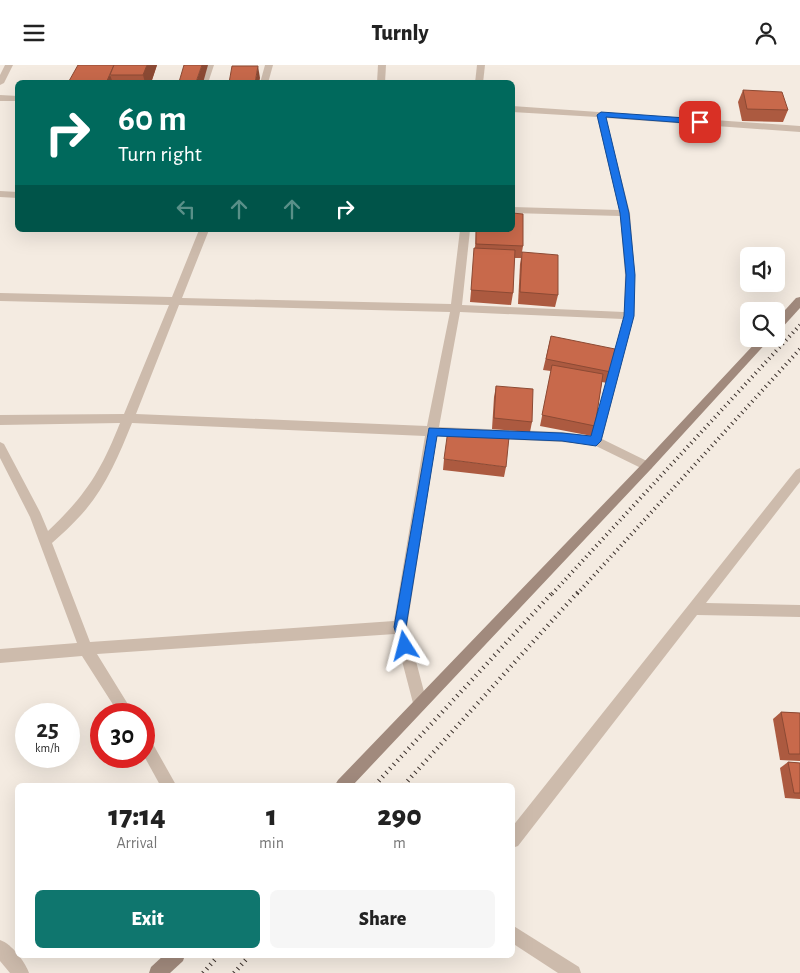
<!DOCTYPE html>
<html lang="en">
<head>
<meta charset="utf-8">
<style>
  :root { --surface:#fff; --page:#f6f6f6; --text:#222; --muted:#767676; --accent:#0f766e }
  body { margin:0; font-family:"Alegreya Sans",sans-serif; background:var(--page); color:var(--text); height:100vh; display:flex; flex-direction:column; font-size:19px; white-space:nowrap }
  * { box-sizing:border-box; margin:0 }
  p { font-size:16px; color:var(--muted) }
  .icon { flex:none; width:28px; height:28px; fill:none; stroke:currentColor; stroke-width:2; stroke-linecap:round; stroke-linejoin:round }
  .map { position:relative; flex:1; overflow:hidden }
  .panel { position:absolute; left:15px; top:718px; width:500px; height:175px; display:flex; flex-direction:column; background:var(--surface); border-radius:8px; box-shadow:0 5px 20px #0002 }
  .panel>* { flex:none }
  .top-card { position:absolute; left:15px; top:15px; width:500px; height:152px; border-radius:8px; box-shadow:0 5px 20px #0002; background:#00695c; color:#fff; overflow:hidden }
  .fabs { position:absolute; left:740px; top:182px; display:grid; gap:10px }
  .fabs a { display:grid; place-items:center; width:45px; height:45px; border-radius:8px; background:var(--surface); box-shadow:0 5px 20px #0002; font-size:25px }
  .speed { position:absolute; left:15px; top:638px; display:flex; gap:10px; font-size:25px; font-weight:700; text-align:center }
  .speed>* { display:grid; place-content:center; width:65px; height:65px; border-radius:50%; background:var(--surface); box-shadow:0 5px 20px #0002; line-height:1 }
  .speed small { font-size:12px; font-weight:400 }
  .speed .limit { border:8px solid #d22; background:#fff; color:#111 }
  .pin { position:absolute; display:grid; place-items:center; width:42px; height:42px; color:#fff; margin:-21px; border-radius:10px; box-shadow:0 2px 8px #0006 }
  .me { position:absolute; width:55px; margin:-28px; rotate:351deg; stroke-linejoin:round; filter:drop-shadow(0 0 4px #0008) }
  .turn { display:flex; align-items:center; gap:18px; height:105px; padding:0 20px; font-size:22px }
  .turn .icon { width:65px; height:65px; stroke-width:2.5 }
  .turn b { display:block; font-size:35px; line-height:42px }
  .lanes { display:flex; align-items:center; height:48px; padding:0 20px; background:#0003; justify-content:center; gap:25px; direction:ltr }
  .lanes .off { opacity:.35 }
  .eta { display:flex; justify-content:space-evenly; align-items:center; height:85px; text-align:center }
  .eta b { font-size:30px; font-weight:800; line-height:35px }
  .button { display:flex; gap:10px; margin-top:auto; padding:10px 20px }
  .button a { flex:1; height:58px; border-radius:8px; background:var(--accent); color:#fff; font-size:20px; font-weight:800; line-height:58px; text-align:center }
  .button a+a { background:var(--page); color:var(--text) }
  header { display:flex; justify-content:space-between; align-items:center; height:65px; padding:0 20px; background:var(--surface); font-size:22px; font-weight:800 }
  .map>svg:first-child { display:block }
  .lines { fill:none; stroke-linecap:round; stroke-linejoin:round }
  .street { fill:#cdbbac; fill-rule:evenodd }
  .secondary { fill:#a18a7d; fill-rule:evenodd }
  .rail-far1 { stroke:#3b302b; stroke-width:4; stroke-dasharray:1 4; stroke-linecap:butt }
  .rail { stroke:#3b302b; stroke-width:4.5; stroke-dasharray:1 4.5; stroke-linecap:butt }
  .wall { fill:#ac5a40 }
  .shaded-wall { fill:#8c4a34 }
  .building { fill:#c8694b; stroke:#8c4a34 }
  .route { fill:#1a73e8; stroke:#114b97 }
</style>
</head>
<body>
<header><svg class="icon" aria-label="menu" viewBox="0 0 24 24"><path d="M4 6h16M4 12h16M4 18h16"/></svg>Turnly<svg class="icon" aria-label="person" viewBox="0 0 24 24"><circle cx="12" cy="8" r="4"/><path d="M4 21q1-7 8-7t8 7"/></svg></header>
<div class="map">
<svg width="800" height="908" viewBox="0 0 800 908">
  <rect width="100%" height="100%" fill="#f4ebe1"/>
  <g class="lines">
    <!-- street -->
    <g class="street">
      <path d="M5,0H13L4,18L0,20V10Z"/>
      <path d="M206,0H214L208,18H200Z"/>
      <path d="M265,0H273L268,18H260Z"/>
      <path d="M378,0H386L385,18H377Z"/>
      <path d="M477,0H485L483,18H475Z"/>
      <path d="M0,30L18,31V36H0Z"/>
      <path d="M512,41L800,61V67L606,53L630,148L635,210L634,251L602,374L651,398L653,401L651,404H643L594,380L562,377L437,371L407,562L427,638L425,643L420,645L415,643L413,638L395,569L97,589L134,649H119L82,591L0,598V584L77,578L30,452L0,393V377L4,379L40,447L48,466C86,430 101,406 120,358L0,360V350L124,349L169,240L0,236V228L172,232L199,165H209L182,233L451,239L460,165H470L462,240L624,247L625,210L620,151L512,148V142L619,145L597,52L512,47ZM179,240L450,247L427,361L136,349ZM460,247L623,254L592,371L562,367L439,362ZM132,358L425,371L394,556L90,577L52,478C62,469 72,460 81,450C105,424 119,390 132,358Z"/>
      <path d="M0,126L18,127V133L0,132Z"/>
      <path d="M800,403V417L706,538L800,540V552L697,550L518,781L512,783V762L796,405Z"/>
      <path d="M144,670L149,672L176,720H160L144,691Z"/>
      <path d="M512,860L579,902L581,908H558L512,878Z"/>
      <path d="M0,875C12,879 25,897 29,908H10L0,896Z"/>
    </g>
    <!-- secondary -->
    <g class="secondary">
      <path d="M800,232V243L780,265L776,266V255L796,233Z"/>
      <path d="M759,274H770L651,404L353,720H335L338,715L643,398Z"/>
      <path d="M164,890H185L183,896L170,908H149L151,902Z"/>
    </g>
    <!-- rail-far1 -->
    <g class="rail-far1">
      <path d="M552,529L800,260"/>
      <path d="M577,529L800,284"/>
    </g>
    <!-- rail -->
    <g class="rail">
      <path d="M375,720L553,527"/>
      <path d="M404,720L578,527"/>
      <path d="M203,908L219,890"/>
      <path d="M234,908L250,890"/>
    </g>
  </g>
  <!-- wall -->
  <g class="wall">
    <path d="M157,0L151,18H75Z"/>
    <path d="M743,25L788,45L783,57L742,56L738,37Z"/>
    <path d="M476,165H512L523,181L521,193H514L513,228L511,240L470,237L475,183Z"/>
    <path d="M522,187L558,230L555,242L518,239L520,199Z"/>
    <path d="M551,271L611,307L607,318L602,317L595,361L592,371L540,361L551,306L543,305Z"/>
    <path d="M496,321L532,357L530,367L492,364L494,332Z"/>
    <path d="M444,394L506,402L504,412L443,405Z"/>
    <path d="M781,647L800,648V696L780,695L773,654Z"/>
    <path d="M788,697L800,698V734L785,733L780,703Z"/>
  </g>
  <!-- shaded-wall -->
  <g class="shaded-wall">
    <path d="M115,0L110,10L113,18H106Z"/>
    <path d="M147,0H157L151,18H145L143,10Z"/>
    <path d="M202,0H208L203,18L196,17Z"/>
    <path d="M258,1L260,13L259,18H255Z"/>
  </g>
  <!-- building -->
  <g class="building">
    <path d="M78,0H114L106,18H75L69,16Z"/>
    <path d="M114,0H147L143,10H110Z"/>
    <path d="M184,0H202L196,17H179Z"/>
    <path d="M232,1H258L255,18H229Z"/>
    <path d="M743,25L782,27L788,45L747,44Z"/>
    <path d="M512,148L523,149V181L476,179V165H512Z"/>
    <path d="M474,183L515,185L513,228L471,225Z"/>
    <path d="M522,187L558,190V230L520,227Z"/>
    <path d="M551,271L615,284L611,307L546,294Z"/>
    <path d="M552,300L603,309L595,361L542,350Z"/>
    <path d="M496,321L533,324L532,357L494,353Z"/>
    <path d="M448,365L509,372L506,402L444,394Z"/>
    <path d="M781,647L800,648V689H789Z"/>
    <path d="M788,697L800,698V728H794Z"/>
  </g>
  <!-- route -->
  <path class="route" d="M601,47L700,54L704,57L700,59L606,52L629,148L635,210L634,251L601,376L596,381L562,376L437,371L406,562L411,581L410,585L405,587L401,585L394,562L429,363L562,368L591,371L624,251L626,210L620,148L597,50Z"/>
</svg>
<div class="fabs">
<a><svg class="icon" aria-label="sound" viewBox="0 0 24 24"><path d="M4 9h4l5-4v14l-5-4H4zM17 9q2 3 0 6"/></svg></a>
<a><svg class="icon" aria-label="search" viewBox="0 0 24 24"><circle cx="10" cy="10" r="6"/><path d="M15 15l6 6"/></svg></a>
</div>
<div class="speed"><div>25<small>km/h</small></div><div class="limit">30</div></div>
<div class="pin" style="left:700px;top:57px;background:#d93025"><svg class="icon" aria-label="arrive" viewBox="0 0 24 24"><path d="M6 21V4h12l-3 4 3 4H6"/></svg></div>
<svg class="me" style="left:405px;top:581px" viewBox="-20 -20 40 40"><path d="M0-17L14 15 0 8-14 15z" fill="#1a73e8" stroke="#fff" stroke-width="4"/></svg>
<div class="top-card">
<div class="turn"><svg class="icon" aria-label="right" viewBox="0 0 24 24"><path d="M7 20v-9h11M14 6l5 5-5 5"/></svg><div><b>60 m</b>Turn right</div></div>
<div class="lanes"><svg class="icon off" aria-label="left" viewBox="0 0 24 24"><path d="M17 20v-9H6M10 6l-5 5 5 5"/></svg><svg class="icon off" aria-label="ahead" viewBox="0 0 24 24"><path d="M12 20V5M6 11l6-6 6 6"/></svg><svg class="icon off" aria-label="ahead" viewBox="0 0 24 24"><path d="M12 20V5M6 11l6-6 6 6"/></svg><svg class="icon" aria-label="right" viewBox="0 0 24 24"><path d="M7 20v-9h11M14 6l5 5-5 5"/></svg></div>
</div>
<section class="panel">
<div class="eta">
<div><b>17:14</b><p>Arrival</p></div>
<div><b>1</b><p>min</p></div>
<div><b>290</b><p>m</p></div>
</div>
<div class="button"><a>Exit</a><a>Share</a></div>
</section>
</div>
</body>
</html>
